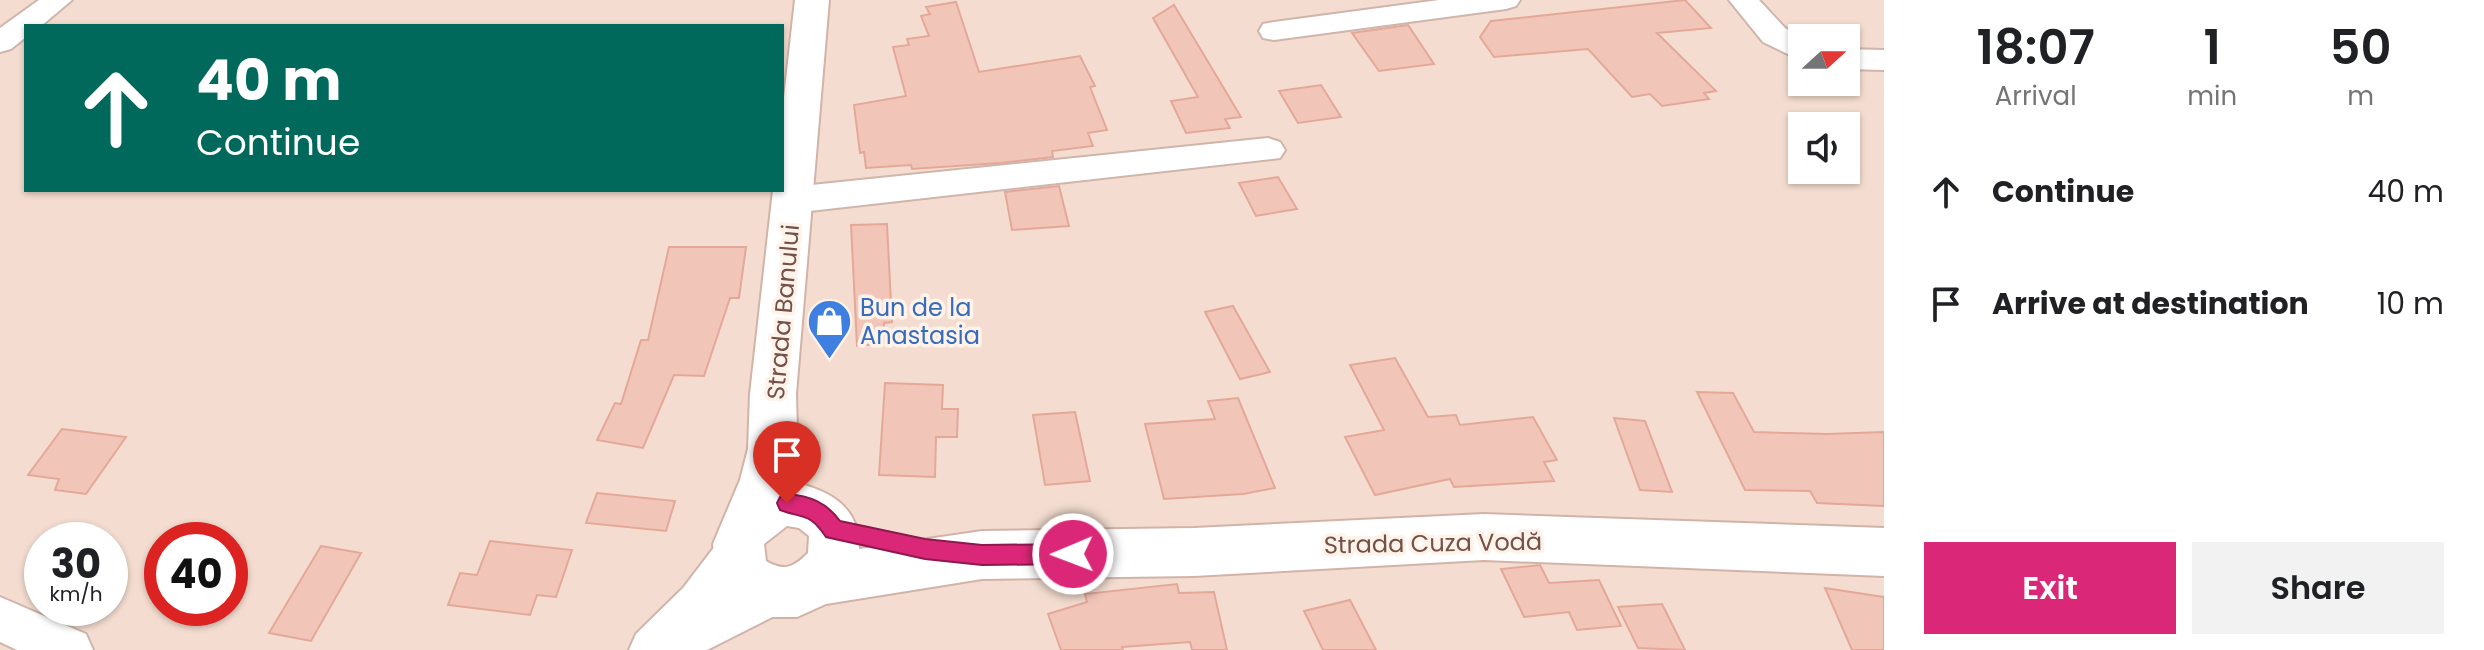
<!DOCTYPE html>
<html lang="en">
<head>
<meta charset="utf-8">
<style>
  :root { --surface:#fff; --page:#f2f2f2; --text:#202124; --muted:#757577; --accent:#db2777 }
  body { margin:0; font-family:Poppins,sans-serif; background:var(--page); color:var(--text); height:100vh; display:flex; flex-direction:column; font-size:30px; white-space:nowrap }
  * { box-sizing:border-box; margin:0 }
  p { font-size:26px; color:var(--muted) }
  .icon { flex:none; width:44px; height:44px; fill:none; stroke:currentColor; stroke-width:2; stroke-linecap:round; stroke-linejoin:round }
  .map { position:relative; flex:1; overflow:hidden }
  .panel { display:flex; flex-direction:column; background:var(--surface); width:600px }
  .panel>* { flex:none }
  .guide { position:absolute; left:24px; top:24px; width:760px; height:168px; border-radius:0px; box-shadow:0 2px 6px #0004; background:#00695c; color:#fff; overflow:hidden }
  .needle { width:52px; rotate:69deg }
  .controls { position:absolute; left:1788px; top:24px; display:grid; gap:16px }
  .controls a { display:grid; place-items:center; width:72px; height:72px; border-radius:0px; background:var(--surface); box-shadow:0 2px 6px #0004; font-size:40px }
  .speed { position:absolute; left:24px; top:522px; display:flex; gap:16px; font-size:40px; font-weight:700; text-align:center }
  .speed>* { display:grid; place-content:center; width:104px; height:104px; border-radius:50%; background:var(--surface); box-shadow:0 2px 6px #0004; line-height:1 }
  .speed small { font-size:20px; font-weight:400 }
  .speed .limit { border:12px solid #d22; background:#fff; color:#111 }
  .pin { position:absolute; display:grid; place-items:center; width:68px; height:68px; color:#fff; margin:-82px -34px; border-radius:50% 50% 50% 0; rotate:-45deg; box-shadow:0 0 8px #0007 }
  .pin .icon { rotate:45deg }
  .me { position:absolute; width:88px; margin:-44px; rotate:269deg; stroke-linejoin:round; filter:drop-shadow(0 0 6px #0008) }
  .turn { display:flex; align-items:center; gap:28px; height:168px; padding:0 40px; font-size:36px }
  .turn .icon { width:104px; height:104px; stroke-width:2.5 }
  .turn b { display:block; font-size:56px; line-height:68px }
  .eta { display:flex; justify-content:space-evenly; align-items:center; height:136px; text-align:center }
  .eta b { font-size:48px; font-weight:600; line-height:56px }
  .button { display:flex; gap:16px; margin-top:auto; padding:16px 40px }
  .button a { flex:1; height:92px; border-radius:0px; background:var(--accent); color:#fff; font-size:32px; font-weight:600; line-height:92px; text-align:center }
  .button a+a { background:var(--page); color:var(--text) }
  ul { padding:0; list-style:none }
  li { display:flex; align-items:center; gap:24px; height:112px; padding:0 40px }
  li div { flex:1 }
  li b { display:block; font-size:30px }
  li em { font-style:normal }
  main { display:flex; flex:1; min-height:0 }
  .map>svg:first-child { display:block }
  .residential { fill:#f4ddd0; fill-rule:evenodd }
  .building { fill:#f2c5b9; stroke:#e4a899; stroke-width:2 }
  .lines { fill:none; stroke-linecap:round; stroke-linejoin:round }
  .street-casing { stroke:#cfb5ab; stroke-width:4 }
  .secondary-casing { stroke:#d2b3a8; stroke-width:4 }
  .street { fill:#fff; fill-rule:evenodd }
  .secondary { fill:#fff; fill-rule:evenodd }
  .route { fill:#db2777; stroke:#8e194d; stroke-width:2 }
  .labels { text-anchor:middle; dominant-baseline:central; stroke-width:7; stroke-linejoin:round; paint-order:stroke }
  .shop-label { font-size:24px; fill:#366cbe; stroke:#fff2e8; text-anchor:start }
  .street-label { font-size:24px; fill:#735048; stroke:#fff2e8 }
</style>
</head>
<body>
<main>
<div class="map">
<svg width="1884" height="650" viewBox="0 0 1884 650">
  <rect width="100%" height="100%" fill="#fcede1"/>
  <!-- residential -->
  <path class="residential" d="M0,0H1884V650H0ZM26,26H782V190H26ZM1802,38H1846V82H1802ZM1802,126H1846V170H1802ZM42,540H110V608H42ZM162,540H230V608H162Z"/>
  <!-- building -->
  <g class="building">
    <path d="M1685,0L1711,28L1657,33L1716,91L1704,93L1709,99L1662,106L1650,94L1632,97L1588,49L1494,57L1480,37L1491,21Z"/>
    <path d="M956,2L979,72L1080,56L1095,86L1090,87L1107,130L1088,133L1093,146L1052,151L1053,157L1000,163L912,169L911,165L866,168L864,152L860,153L854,105L906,96L893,47L909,45L907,39L929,36L921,16L930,14L926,7Z"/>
    <path d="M1174,5L1241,117L1225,119L1230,128L1186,133L1171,101L1198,97L1153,18Z"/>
    <path d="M1408,25L1434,64L1379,71L1352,33Z"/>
    <path d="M1321,85L1341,117L1298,123L1279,91Z"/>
    <path d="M1278,177L1297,209L1256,216L1239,183Z"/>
    <path d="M1059,186L1069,226L1012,230L1005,192Z"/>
    <path d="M887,224L892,322L884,323V343L857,346L851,225Z"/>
    <path d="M669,247H746L739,298H730L704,376L674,375L643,448L597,440L615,403L621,404L641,340H648Z"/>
    <path d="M1233,306L1270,372L1240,379L1205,312Z"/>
    <path d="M1395,358L1428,417L1456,415L1460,425L1533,417L1557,460L1544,462L1554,481L1454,487L1450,479L1375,495L1345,437L1384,430L1350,365Z"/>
    <path d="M885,383L943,385L942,409H958L957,437H936L935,477L879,475Z"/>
    <path d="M1697,392L1733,393L1754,432L1827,434L1884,432V506L1817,503L1810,491L1745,490Z"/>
    <path d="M1238,398L1275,488L1243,494L1164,499L1145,424L1215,419L1208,401Z"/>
    <path d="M1075,412L1090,481L1045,485L1033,415Z"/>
    <path d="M1614,418L1645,421L1672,492L1640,490Z"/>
    <path d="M62,429L126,437L86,494L55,490L59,479L28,475Z"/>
    <path d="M597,493L675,501L666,531L586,523Z"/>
    <path d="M490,541L572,550L556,597L537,595L530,615L448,605L460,573L477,575Z"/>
    <path d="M321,546L361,553L311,641L269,633Z"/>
    <path d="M1540,565L1549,583L1599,580L1621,626L1577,630L1569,612L1524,617L1501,569Z"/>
    <path d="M1177,584L1179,593L1214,592L1227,650H1192L1190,642L1122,647L1123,650H1061L1048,614L1087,602L1085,594Z"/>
    <path d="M1825,588L1884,597V650H1852Z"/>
    <path d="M1350,600L1376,650H1323L1304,611Z"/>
    <path d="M1662,604L1685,650L1638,648L1618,607Z"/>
  </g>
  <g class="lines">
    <defs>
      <g id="street">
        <path d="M39,0H72L41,26H26V37L11,49L0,52V28Z"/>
        <path d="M1439,0H1520L1516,6L1506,9L1274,40L1263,38L1259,31L1263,24L1274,22Z"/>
        <path d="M1729,0H1759L1785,28L1802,38V61L1763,42Z"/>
        <path d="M1846,49L1884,50V70L1846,69Z"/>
        <path d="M1268,138L1280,142L1285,150L1280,158L792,213L780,209L775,200L780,191L792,187Z"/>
        <path d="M738,531L754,537L760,552L741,586L774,571L790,578L797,593L790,608L707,650H629L636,634L683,588L722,537Z"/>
        <path d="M0,597L86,634L93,650H17L0,642Z"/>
      </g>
      <path id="secondary" d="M795,0H829L796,394L797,433L788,481C826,489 860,504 859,549L982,531L1194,528L1484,514L1884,528V576L1484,560L1194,576L982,579L826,604L797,617H773L730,595L715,560L713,544L740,480L748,449L750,394L773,190H782V115ZM787,526L799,528L809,536L808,553C794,567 785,572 766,561L764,544Z"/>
    </defs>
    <!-- street casing -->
    <use href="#street" class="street-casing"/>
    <!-- secondary casing -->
    <use href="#secondary" class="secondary-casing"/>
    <!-- street -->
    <use href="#street" class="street"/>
    <!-- secondary -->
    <use href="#secondary" class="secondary"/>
  </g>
  <!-- route -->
  <path class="route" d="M787,494C810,496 826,502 840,521L925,539L982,545L1073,544L1080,547L1083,554L1080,561L1073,564L982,565L925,559L826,537C809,512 804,519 780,510L777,503L780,497Z"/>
  <!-- icons -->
  <defs>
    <symbol id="shop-pin" viewBox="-11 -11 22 30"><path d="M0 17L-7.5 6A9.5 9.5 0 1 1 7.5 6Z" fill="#3f7fe0" stroke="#fff2e8"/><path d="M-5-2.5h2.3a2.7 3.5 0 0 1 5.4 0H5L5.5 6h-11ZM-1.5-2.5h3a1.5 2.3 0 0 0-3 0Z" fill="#fff"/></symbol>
  </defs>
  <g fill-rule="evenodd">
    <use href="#shop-pin" x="804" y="296" width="51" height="69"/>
  </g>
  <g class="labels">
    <!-- shop labels -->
    <g class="shop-label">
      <text x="860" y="307">Bun de la<tspan x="860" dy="28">Anastasia</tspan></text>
    </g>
    <!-- street labels -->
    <g class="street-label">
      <text transform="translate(783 312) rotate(-85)">Strada Banului</text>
      <text transform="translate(1433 543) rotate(-1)">Strada Cuza Vodă</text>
    </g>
  </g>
</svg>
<div class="controls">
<a><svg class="needle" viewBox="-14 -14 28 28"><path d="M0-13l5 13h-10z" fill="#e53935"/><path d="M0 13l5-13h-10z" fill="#757577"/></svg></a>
<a><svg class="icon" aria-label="sound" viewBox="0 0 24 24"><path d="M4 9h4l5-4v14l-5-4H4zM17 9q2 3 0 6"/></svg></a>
</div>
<div class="speed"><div>30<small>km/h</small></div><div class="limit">40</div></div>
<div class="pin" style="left:787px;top:503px;background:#d93025"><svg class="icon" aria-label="arrive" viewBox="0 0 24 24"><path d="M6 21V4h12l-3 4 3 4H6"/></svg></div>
<svg class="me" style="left:1073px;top:554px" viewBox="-20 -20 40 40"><circle r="17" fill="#db2777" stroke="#fff" stroke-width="3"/><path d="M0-11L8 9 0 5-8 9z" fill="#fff"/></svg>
<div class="guide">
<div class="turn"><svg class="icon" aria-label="ahead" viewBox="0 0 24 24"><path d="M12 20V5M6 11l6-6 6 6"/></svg><div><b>40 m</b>Continue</div></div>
</div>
</div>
<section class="panel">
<div class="eta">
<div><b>18:07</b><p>Arrival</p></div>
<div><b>1</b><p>min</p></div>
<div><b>50</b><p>m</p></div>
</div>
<ul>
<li><svg class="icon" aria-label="ahead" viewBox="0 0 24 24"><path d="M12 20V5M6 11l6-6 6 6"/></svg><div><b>Continue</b></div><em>40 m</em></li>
<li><svg class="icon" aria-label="arrive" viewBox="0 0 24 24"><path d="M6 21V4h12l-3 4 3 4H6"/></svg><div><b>Arrive at destination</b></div><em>10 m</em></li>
</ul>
<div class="button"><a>Exit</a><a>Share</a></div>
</section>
</main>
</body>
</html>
